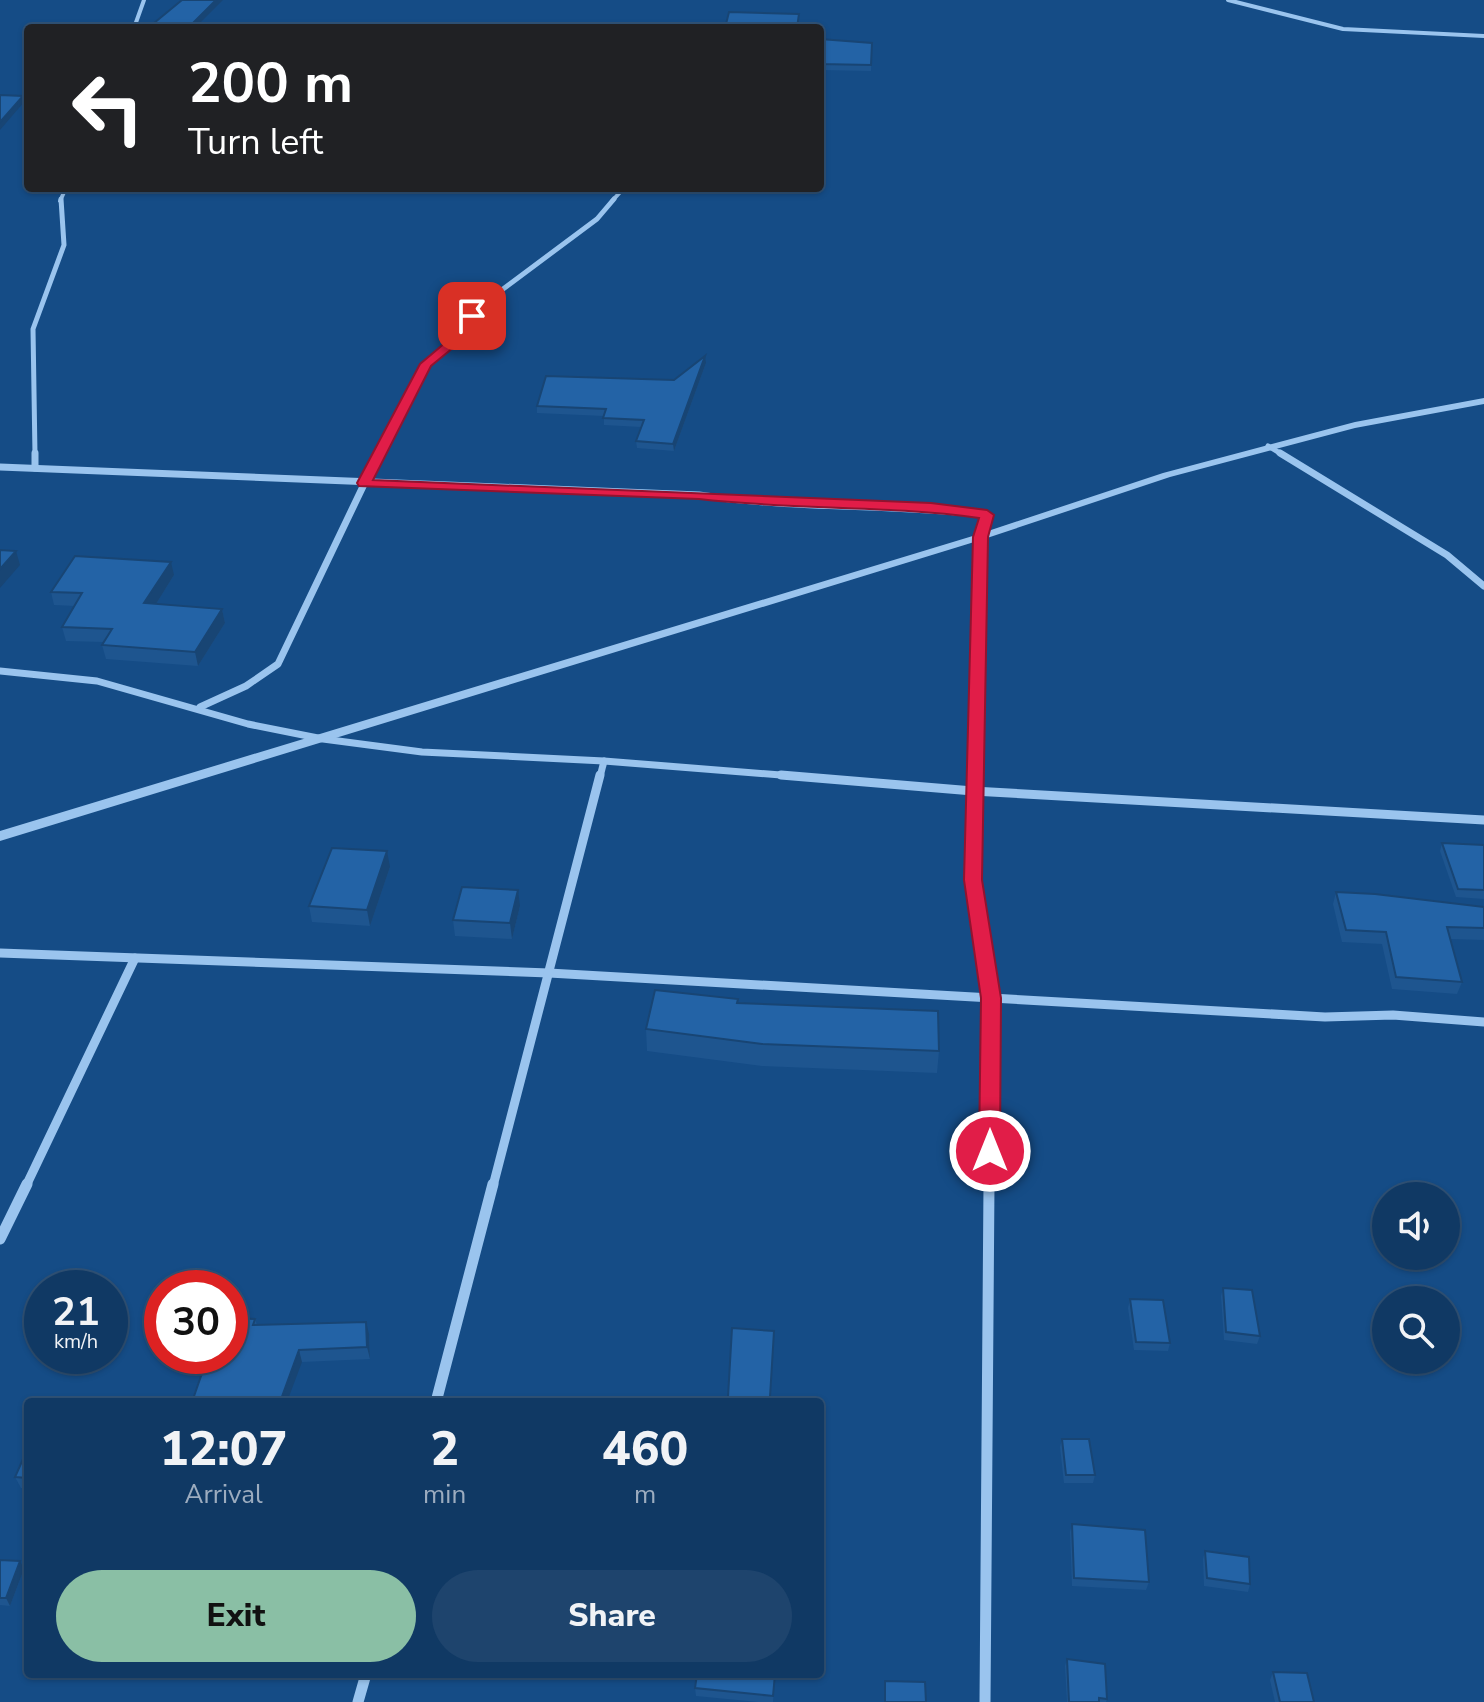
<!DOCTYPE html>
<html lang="en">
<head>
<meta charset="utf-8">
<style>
  :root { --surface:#103964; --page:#1e446d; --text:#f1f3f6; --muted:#9cacbf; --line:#305378; --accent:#8abfa5 }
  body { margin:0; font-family:"Nunito Sans",sans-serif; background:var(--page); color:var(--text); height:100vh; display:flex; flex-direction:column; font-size:30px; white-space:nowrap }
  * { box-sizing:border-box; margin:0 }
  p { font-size:26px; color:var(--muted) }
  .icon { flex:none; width:44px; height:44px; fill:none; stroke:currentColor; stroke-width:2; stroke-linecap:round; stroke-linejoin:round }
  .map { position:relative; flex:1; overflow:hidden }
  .side { position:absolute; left:24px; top:1398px; width:800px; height:280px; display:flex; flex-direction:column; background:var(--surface); border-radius:8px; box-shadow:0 2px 6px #0004,0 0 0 2px var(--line) }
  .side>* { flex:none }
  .top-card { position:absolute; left:24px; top:24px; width:800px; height:168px; border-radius:8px; box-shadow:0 2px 6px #0004,0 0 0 2px var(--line); background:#202124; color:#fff; overflow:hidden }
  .tools { position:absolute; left:1372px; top:1182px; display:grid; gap:16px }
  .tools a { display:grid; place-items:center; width:88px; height:88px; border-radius:50%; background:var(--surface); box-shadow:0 2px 6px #0004,0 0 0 2px var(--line); font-size:40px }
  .speed { position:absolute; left:24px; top:1270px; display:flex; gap:16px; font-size:40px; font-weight:700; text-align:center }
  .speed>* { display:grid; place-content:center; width:104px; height:104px; border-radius:50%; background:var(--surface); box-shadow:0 2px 6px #0004,0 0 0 2px var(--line); line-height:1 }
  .speed small { font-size:20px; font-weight:400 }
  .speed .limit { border:12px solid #d22; background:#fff; color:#111 }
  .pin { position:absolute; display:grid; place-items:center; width:68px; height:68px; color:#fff; margin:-34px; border-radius:16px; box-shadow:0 4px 12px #0006 }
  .me { position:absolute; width:88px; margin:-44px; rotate:0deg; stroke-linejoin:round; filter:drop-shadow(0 0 6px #0008) }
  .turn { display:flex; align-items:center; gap:28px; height:168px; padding:0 32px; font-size:36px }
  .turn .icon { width:104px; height:104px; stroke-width:2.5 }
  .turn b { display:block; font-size:56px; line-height:68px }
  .eta { display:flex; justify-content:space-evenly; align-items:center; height:136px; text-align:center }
  .eta b { font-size:48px; font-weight:800; line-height:56px }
  .cta { display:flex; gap:16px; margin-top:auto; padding:16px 32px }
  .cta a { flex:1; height:92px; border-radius:48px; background:var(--accent); color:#111; font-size:32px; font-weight:800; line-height:92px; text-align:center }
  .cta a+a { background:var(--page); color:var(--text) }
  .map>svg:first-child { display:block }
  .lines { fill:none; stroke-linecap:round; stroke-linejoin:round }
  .minor-far4 { stroke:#9ac4ee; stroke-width:4 }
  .minor-far3 { stroke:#9ac4ee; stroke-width:5 }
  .minor-far2 { stroke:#9ac4ee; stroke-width:7 }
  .minor-far1 { stroke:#9ac4ee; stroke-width:9 }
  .minor { stroke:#9ac4ee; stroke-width:11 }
  .tertiary { fill:#9ac4ee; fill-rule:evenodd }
  .wall { fill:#1e558f }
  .shaded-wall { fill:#184574 }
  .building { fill:#2363a6; stroke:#184574; stroke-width:2 }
  .route { fill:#e11d48; stroke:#92132f; stroke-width:2 }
</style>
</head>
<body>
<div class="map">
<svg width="1484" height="1702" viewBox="0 0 1484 1702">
  <rect width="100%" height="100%" fill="#154c86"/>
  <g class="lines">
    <!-- minor-far4 -->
    <g class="minor-far4">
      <path d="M1228,0L1343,29L1484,36"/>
      <path d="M134,28L144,0"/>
      <path d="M60,201L66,188"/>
      <path d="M612,201L624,188"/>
    </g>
    <!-- minor-far3 -->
    <g class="minor-far3">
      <path d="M1268,446L1283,455"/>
      <path d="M35,455L33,329L64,245L61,199"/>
      <path d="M378,455L426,364L450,344L483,304L597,219L614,199"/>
    </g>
    <!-- minor-far2 -->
    <g class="minor-far2">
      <path d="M35,453V468"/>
      <path d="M1280,453L1447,555L1484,586"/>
      <path d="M0,467L699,495C795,509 891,504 987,515L980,537L975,777"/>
      <path d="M0,671L97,681L248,724L323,739L422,752L604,761L806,777"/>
      <path d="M200,707L246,686L278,664L379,453"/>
      <path d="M600,777L604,761"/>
    </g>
    <!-- minor-far1 -->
    <g class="minor-far1">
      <path d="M781,775L973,791L1484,820"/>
      <path d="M975,775L973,880L991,998L989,1186"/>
      <path d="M0,953L549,973L1325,1017L1393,1015L1484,1022"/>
      <path d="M26,1186L135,958"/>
      <path d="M493,1186L600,775"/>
    </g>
    <!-- minor -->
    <g class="minor">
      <path d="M0,1239L27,1184"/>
      <path d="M436,1402L493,1184"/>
      <path d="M358,1702L366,1674"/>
      <path d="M985,1702L989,1184"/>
    </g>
    <!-- tertiary -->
    <path class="tertiary" d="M1484,398V404L1355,428L1170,477L984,539L0,841V831L976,535L1163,473L1355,422Z"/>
  </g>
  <!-- wall -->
  <g class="wall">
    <path d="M820,39L872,43L871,71L820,70Z"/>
    <path d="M706,363L674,451L637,448L636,441L641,427L604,425V416L537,413V406L674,380Z"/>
    <path d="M174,575L156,604L222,609L225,623L198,666L106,659L102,645L104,642L66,641L62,627L75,606L54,605L51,592Z"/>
    <path d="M1442,843L1484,845V899L1456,897L1440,851Z"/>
    <path d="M390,867L370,926L312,922L309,906Z"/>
    <path d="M1336,892L1484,907V940L1451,939L1462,982L1457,994L1392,989L1382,944L1342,942L1333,904Z"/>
    <path d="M520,906L512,939L455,936L453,920Z"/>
    <path d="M738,1003L939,1051L937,1073L762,1066L647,1051L646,1029Z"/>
    <path d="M1223,1288L1260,1336L1257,1344L1224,1340L1221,1296Z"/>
    <path d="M1130,1299L1170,1343L1168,1351L1134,1350L1128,1308Z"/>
    <path d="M255,1319L257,1325L369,1334L370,1359L302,1362L192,1402Z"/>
    <path d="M732,1328L774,1331L770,1402H728Z"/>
    <path d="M1062,1439L1095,1475L1093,1483H1064L1060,1447Z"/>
    <path d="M28,1448V1489L21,1488L15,1477Z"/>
    <path d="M1072,1524L1149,1582L1146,1590L1072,1586L1070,1532Z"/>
    <path d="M1205,1551L1250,1584L1248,1592L1204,1586L1203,1559Z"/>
    <path d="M0,1560L24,1569L10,1606L0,1605Z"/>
    <path d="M1067,1659L1107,1699L1106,1702H1067L1065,1666Z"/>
    <path d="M1273,1672L1314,1702H1275L1270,1680Z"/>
    <path d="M775,1674L773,1702H758L696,1696L695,1688Z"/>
  </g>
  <!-- shaded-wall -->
  <g class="shaded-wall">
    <path d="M216,0H223L195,28H188Z"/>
    <path d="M23,96L25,101L0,130V122Z"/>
    <path d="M705,356L706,363L674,451L673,444Z"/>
    <path d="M16,551L20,565L0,588V569Z"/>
    <path d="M171,562L174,575L148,617L144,603Z"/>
    <path d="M222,609L225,623L198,666L195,652Z"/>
    <path d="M387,851L390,867L370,926L367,910Z"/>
    <path d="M518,890L520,906L512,939L510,923Z"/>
    <path d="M366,1322L369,1334L370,1359L367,1347Z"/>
    <path d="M299,1350L302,1362L287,1402H280Z"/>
    <path d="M20,1561L24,1569L10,1606L6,1598Z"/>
  </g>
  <!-- building -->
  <g class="building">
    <path d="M182,0H216L188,28H148Z"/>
    <path d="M729,12L799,14L797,28H725Z"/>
    <path d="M820,39L872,43L871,65L820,64Z"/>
    <path d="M0,95L23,96L0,122Z"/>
    <path d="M705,356L673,444L636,441L644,420L603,418L606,409L537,406L546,376L674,380Z"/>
    <path d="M0,550L16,551L0,569Z"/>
    <path d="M75,556L171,562L144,603L222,609L195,652L102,645L112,629L62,627L82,593L51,592Z"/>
    <path d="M1442,843L1484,845V890L1458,889Z"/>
    <path d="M332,848L387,851L367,910L309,906Z"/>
    <path d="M462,887L518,890L510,923L453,920Z"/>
    <path d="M1336,892L1375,894L1484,907V928L1447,927L1462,982L1396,977L1386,932L1346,930Z"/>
    <path d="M655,990L738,999L737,1003L938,1011L939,1051L762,1044L646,1029Z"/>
    <path d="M1223,1288L1252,1290L1260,1336L1226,1332Z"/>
    <path d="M1130,1299L1163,1300L1170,1343L1136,1342Z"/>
    <path d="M230,1318L255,1319L253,1325L366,1322L367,1347L299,1350L280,1402H192L208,1356H230Z"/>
    <path d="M732,1328L774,1331L770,1397H728Z"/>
    <path d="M109,1400L145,1402H109Z"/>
    <path d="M1062,1439H1089L1095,1475H1066Z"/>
    <path d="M28,1448V1478L15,1477Z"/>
    <path d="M1072,1524L1145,1530L1149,1582L1074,1578Z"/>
    <path d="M1205,1551L1249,1557L1250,1584L1207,1578Z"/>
    <path d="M0,1560L20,1561L6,1598H0Z"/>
    <path d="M1067,1659L1105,1664L1107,1699L1099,1698V1702H1069Z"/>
    <path d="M1273,1672L1307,1673L1314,1702H1280Z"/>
    <path d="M697,1674H775L773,1696L695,1688Z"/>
    <path d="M885,1681L925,1682L926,1702H885Z"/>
  </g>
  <!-- route -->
  <path class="route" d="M468,313L478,316L454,347L431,366L373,480L931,503L987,510L994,515L988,537L982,880L1001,998L1000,1151L997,1157L990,1159L982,1157L979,1151L981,998L964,880L973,537L979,518C886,505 792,510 699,499L359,486L357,483L420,364L446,342Z"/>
</svg>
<div class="tools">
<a><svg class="icon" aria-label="sound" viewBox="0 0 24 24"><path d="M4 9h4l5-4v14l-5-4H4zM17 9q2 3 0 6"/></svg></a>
<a><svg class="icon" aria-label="search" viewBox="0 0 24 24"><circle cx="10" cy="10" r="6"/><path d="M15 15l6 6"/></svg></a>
</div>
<div class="speed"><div>21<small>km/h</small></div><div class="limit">30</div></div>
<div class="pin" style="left:472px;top:316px;background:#d93025"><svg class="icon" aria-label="arrive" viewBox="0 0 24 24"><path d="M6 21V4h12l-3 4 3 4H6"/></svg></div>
<svg class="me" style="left:990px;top:1151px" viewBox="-20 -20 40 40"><circle r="17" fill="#e11d48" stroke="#fff" stroke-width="3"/><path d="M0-11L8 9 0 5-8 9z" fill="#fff"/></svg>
<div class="top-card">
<div class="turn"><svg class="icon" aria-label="left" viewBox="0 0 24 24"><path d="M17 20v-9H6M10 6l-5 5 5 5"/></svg><div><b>200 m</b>Turn left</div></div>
</div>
<section class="side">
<div class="eta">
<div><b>12:07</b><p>Arrival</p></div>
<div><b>2</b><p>min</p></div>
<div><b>460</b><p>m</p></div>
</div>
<div class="cta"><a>Exit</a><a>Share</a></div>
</section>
</div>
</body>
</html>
